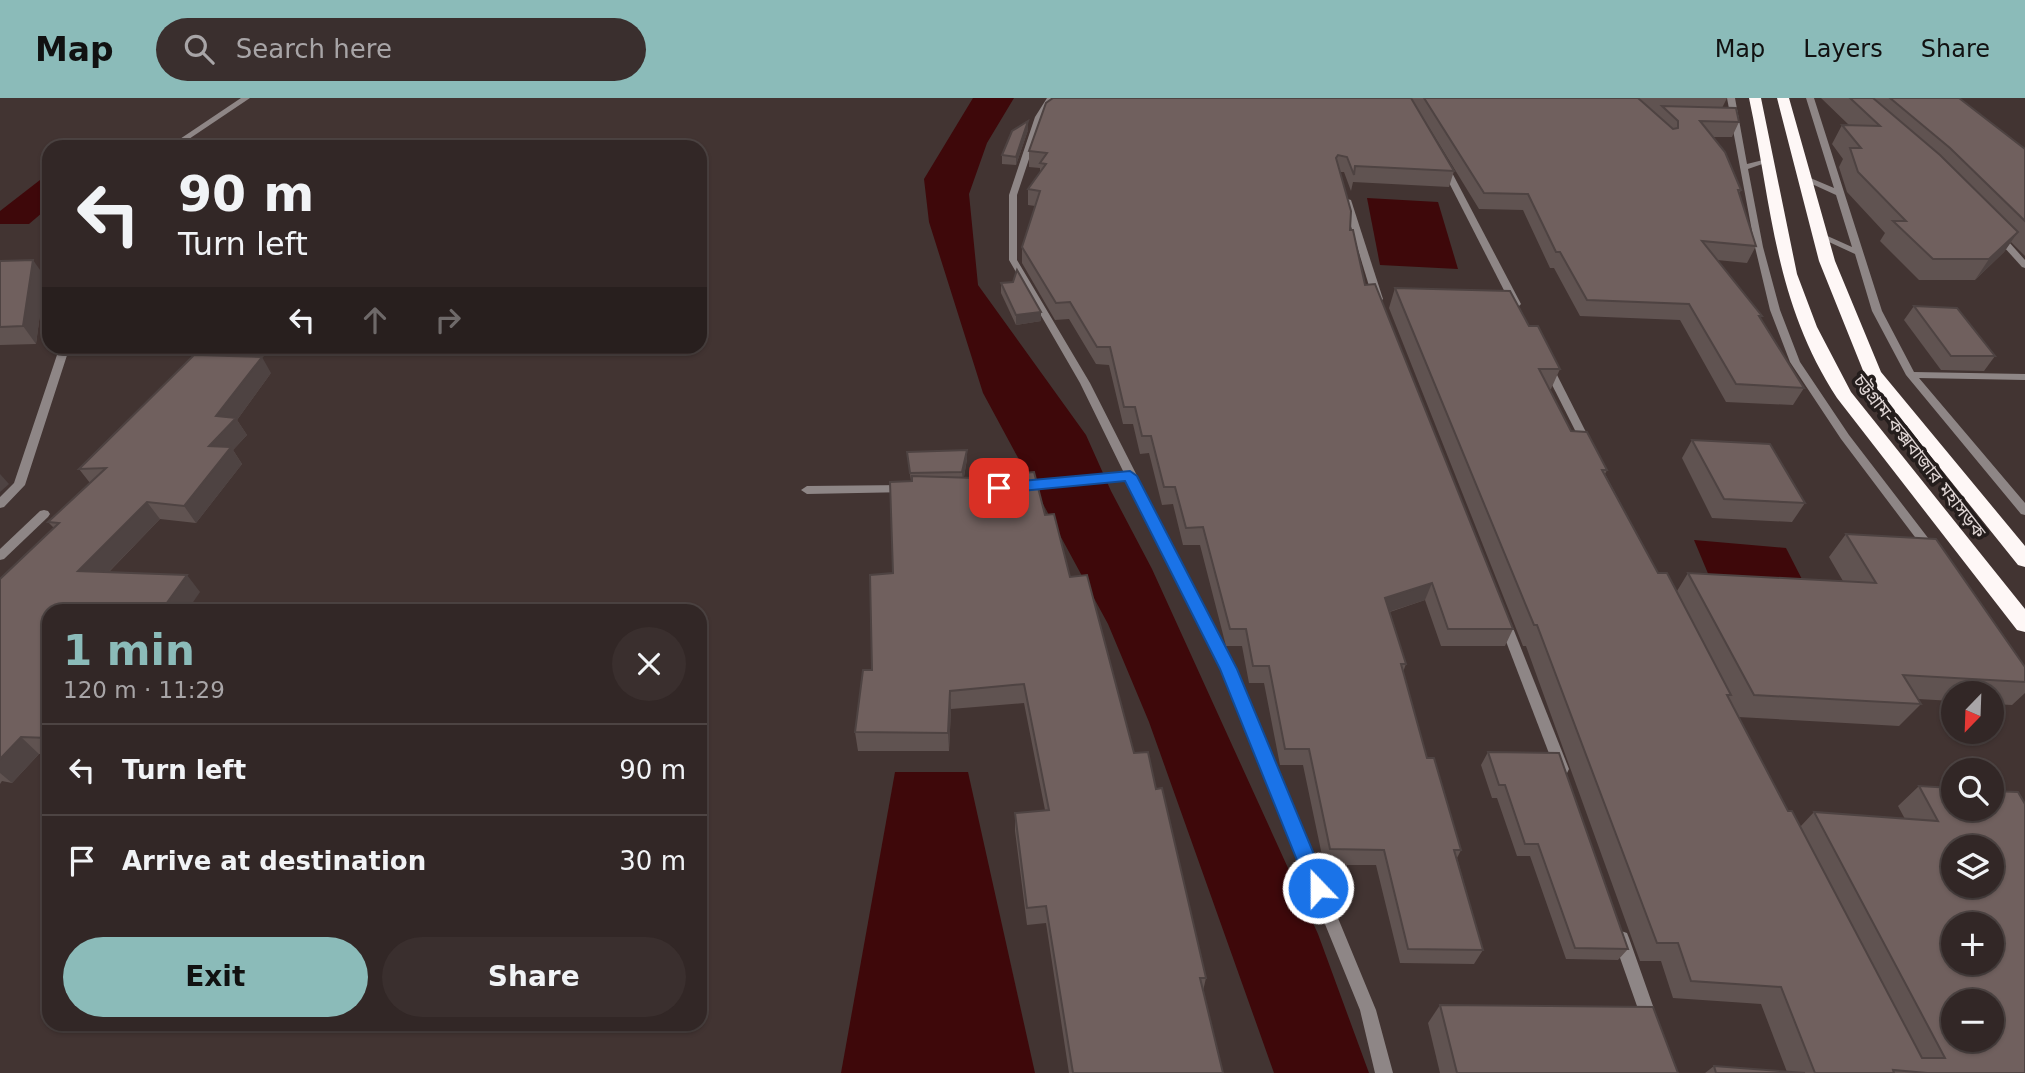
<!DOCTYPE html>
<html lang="en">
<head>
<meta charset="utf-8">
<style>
  :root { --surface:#322726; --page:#3a2f2e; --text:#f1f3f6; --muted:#a8a5a7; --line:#4d4443; --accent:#8bbbb9 }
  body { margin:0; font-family:"DejaVu Sans","Noto Sans Bengali",sans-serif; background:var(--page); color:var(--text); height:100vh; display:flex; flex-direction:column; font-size:26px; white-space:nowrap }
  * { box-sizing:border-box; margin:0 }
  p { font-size:23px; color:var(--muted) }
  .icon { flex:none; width:38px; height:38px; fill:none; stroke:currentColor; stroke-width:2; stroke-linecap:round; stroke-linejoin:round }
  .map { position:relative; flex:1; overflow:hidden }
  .sheet { position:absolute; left:42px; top:506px; width:665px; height:427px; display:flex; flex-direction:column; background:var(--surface); border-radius:21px; box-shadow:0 2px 5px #0004,0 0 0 2px var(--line) }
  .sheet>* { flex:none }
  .hud { position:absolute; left:42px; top:42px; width:665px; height:214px; border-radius:21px; box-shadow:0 2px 5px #0004,0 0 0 2px var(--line); background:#322726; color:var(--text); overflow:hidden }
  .needle { width:46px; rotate:203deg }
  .controls { position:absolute; left:1941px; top:583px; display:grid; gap:14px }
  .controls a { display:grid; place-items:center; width:63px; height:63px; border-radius:50%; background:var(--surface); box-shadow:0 2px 5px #0004,0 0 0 2px var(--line); font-size:35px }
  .pin { position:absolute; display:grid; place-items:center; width:60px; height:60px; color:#fff; margin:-30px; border-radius:14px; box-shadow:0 4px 10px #0006 }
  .me { position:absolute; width:77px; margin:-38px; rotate:338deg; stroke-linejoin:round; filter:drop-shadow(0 0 5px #0008) }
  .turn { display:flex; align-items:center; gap:24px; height:147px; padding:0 21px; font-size:32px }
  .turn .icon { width:91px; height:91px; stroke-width:2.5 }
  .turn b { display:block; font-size:49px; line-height:60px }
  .lanes { display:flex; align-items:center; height:66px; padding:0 21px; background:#0003; justify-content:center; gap:35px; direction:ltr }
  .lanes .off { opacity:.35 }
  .round { display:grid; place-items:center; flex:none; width:74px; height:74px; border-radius:37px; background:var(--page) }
  .head { display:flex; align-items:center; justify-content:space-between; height:119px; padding:0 21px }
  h1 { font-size:42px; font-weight:700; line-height:52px; color:var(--accent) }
  .primary-button { display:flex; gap:14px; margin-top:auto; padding:14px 21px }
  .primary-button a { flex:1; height:80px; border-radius:42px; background:var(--accent); color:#111; font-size:28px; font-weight:700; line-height:80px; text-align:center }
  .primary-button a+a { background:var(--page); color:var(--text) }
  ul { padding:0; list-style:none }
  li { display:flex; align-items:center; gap:21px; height:91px; padding:0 21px; border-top:2px solid var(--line) }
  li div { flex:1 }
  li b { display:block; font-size:26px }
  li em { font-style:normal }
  header { display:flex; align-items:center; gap:42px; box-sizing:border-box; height:98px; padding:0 35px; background:var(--accent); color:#111 }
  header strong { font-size:33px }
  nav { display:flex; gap:38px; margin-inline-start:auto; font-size:24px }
  .search { width:490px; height:63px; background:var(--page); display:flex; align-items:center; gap:18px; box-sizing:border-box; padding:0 24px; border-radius:38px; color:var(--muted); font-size:26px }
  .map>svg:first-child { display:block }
  .water { fill:#3e080a }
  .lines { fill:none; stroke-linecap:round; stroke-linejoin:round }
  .minor { fill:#8e8686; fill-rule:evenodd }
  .highway { fill:#fef7f6; fill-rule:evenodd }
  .wall { fill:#605351 }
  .shaded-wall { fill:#4e4342 }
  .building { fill:#70605e; stroke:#4e4342; stroke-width:2; fill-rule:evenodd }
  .route { fill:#1a73e8; stroke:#114b97; stroke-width:2 }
  .labels { text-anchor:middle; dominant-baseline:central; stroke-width:7; stroke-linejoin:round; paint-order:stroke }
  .street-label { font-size:18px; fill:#e0d6d5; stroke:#241d1c }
</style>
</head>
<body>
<header>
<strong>Map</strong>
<div class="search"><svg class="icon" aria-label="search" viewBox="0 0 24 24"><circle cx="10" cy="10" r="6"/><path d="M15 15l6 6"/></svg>Search here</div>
<nav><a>Map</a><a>Layers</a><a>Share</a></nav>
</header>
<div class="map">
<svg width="2025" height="975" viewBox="0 0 2025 975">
  <rect width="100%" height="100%" fill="#423432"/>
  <!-- water -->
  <g class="water">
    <path d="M973,0H1014L987,45L969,96L978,187L1086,337L1111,393L1152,471L1318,836L1369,975H1274L1149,624L1108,526L983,295L929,124L924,81Z"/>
    <path d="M49,75V109L29,126H0V113Z"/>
    <path d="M1367,100L1438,104L1458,171L1380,167Z"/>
    <path d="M1694,442L1786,450L1808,493L1712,485Z"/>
    <path d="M895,674H968L1035,975H841Z"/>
  </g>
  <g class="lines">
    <!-- minor -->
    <g class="minor">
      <path d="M241,0H250L177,49H168Z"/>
      <path d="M1047,0H1055L1043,19L1017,97V162L1090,285L1235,571L1376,912L1393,975H1375L1360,912L1221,571L1128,382L1021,392L1015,388L1021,384L1124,375L1080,285L1009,162V97L1035,19Z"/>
      <path d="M1727,0H1735L1747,66L1767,61L1771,63L1748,71L1763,149L1780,212L1800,264L1849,337L1935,449L1937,452L1935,455H1927L1841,341L1790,264L1770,212L1755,149Z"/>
      <path d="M1806,0H1814L1882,213L1914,274L2025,276V282L1919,280L2025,405V417L2021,416L1906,277L1872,213L1855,156L1816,138L1823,136L1852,149L1836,97L1801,81L1808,79L1834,90Z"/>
      <path d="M1441,65L1448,67L1521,206L1519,208L1516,209L1511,206L1440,67Z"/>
      <path d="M1344,100L1351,102L1383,201L1381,203H1375L1373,201L1343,102Z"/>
      <path d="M1994,134H2000L2025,162V170L2022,169L1994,138Z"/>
      <path d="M60,248H70L25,387L4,409L0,410V399L14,385Z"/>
      <path d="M1548,266L1553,269L1592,346L1591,348L1587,349L1582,346L1543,269Z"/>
      <path d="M905,387L909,388L911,391L909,394L807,396L801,392L807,388Z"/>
      <path d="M44,412L48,413L50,416L48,419L4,461L0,462V451L40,413Z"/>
      <path d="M1505,520L1509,522L1511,525L1569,671L1567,675L1562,677L1557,675L1555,671L1499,525L1501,522Z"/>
      <path d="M1621,833L1627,835L1629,840L1659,925L1657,931L1651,933L1645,931L1643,925L1613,840L1615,835Z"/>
    </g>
    <!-- highway -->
    <g class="highway">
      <path d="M1749,0H1761L1797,176L1817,229L1851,294L2025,511V534L2017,532L1837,300C1774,203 1772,108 1749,0Z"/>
      <path d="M1777,0H1789L1835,163L1881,274L2025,448V469L2018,467L1864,275L1819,163Z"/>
    </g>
  </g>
  <!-- wall -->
  <g class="wall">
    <path d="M1053,0H1727L1722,10L1739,24L1732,39H1713L1741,92L1739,96L1756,148L1747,165L1717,162L1762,218L1760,221L1804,290L1793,307L1726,304L1680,222L1580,218L1554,170H1550L1523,112L1479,111L1411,0L1454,73L1449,89L1353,84L1351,93L1344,74H1340L1350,132L1365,187L1513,531L1505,548H1441L1425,502L1390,514L1406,566L1403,574L1427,660L1461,752L1457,760L1483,852L1474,866L1400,865L1376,767H1324L1303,667H1280L1264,585H1249L1242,548H1226L1200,447H1183L1173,406L1162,407L1149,355L1140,356L1133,326H1123L1109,267L1096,266L1069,221L1055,222L1022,165V149L1035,108L1028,107V91L1040,75V70L1029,69V53Z"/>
    <path d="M1821,0H1959L2025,51V158L2011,144L2004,154L1975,182H1919L1880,143L1885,135L1847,94L1839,69L1843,61L1832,46L1842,27H1849Z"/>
    <path d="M1028,32L1016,67L1002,66V57Z"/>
    <path d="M0,163L45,179L36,246L0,247Z"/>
    <path d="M1001,185L1041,223L1016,227L1001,195Z"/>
    <path d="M1395,190L1529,228L1560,271L1551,291H1549L1571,333L1607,372L1605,376L1658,475L1677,493L1688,475L1843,483L1829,459L1846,436L2025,569V595L2012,607L1992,606V595H1953V603L1918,601L1921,606L1899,628L1738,619L1788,713L1800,729L1814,714L1905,721L1898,708L1919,688L1953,690L2025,975H1705L1714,968L1787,974L1761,906L1673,900L1661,863H1640L1526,548H1523L1389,210Z"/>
    <path d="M1914,208L1995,258L1984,273L1941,272L1904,222Z"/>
    <path d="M271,275L237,322L247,337L233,352L242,366L196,425L160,421L109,474L200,494L49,513V656H39L12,685L2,683L0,686V481L54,430L48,424L90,385L79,371Z"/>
    <path d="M1692,342L1805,405L1792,424L1712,420L1682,360Z"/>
    <path d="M907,354L967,361L964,379L1045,417L1070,479L1134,655L1156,691L1206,880L1203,893L1223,975H1069L1046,825L1027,827L1015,733V715L1045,712L1024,605L951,611L949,653H858L855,634L872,572L893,475L911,383Z"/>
    <path d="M1488,654L1628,851L1618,862L1566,861L1530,758H1517L1497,700H1492L1481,667Z"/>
    <path d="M1440,907L1678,975H1440L1428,925Z"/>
  </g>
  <!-- shaded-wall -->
  <g class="shaded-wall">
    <path d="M1028,23V32L1016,67V59Z"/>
    <path d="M2018,134L2004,154L1975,182L1989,161Z"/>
    <path d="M33,162L45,179L36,246L23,228Z"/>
    <path d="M1041,214V223L1016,227V217Z"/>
    <path d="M262,259L271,275L237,322L247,337L233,352L242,366L196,425L184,408L209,348L216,318Z"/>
    <path d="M967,352V361L963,384L962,374Z"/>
    <path d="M0,376L9,386L0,394Z"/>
    <path d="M147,404L160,421L93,490L78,473Z"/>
    <path d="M187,477L200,494L187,513H161Z"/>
    <path d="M1432,485L1425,502L1379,517L1385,500Z"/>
    <path d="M950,593L951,611L949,653L948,635Z"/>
    <path d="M21,639L39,656L12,685L0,675V661Z"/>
  </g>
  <!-- building -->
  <g class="building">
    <path d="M1053,0H1411L1454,73L1355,68L1354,77L1347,59L1338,57L1336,60L1351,113L1350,132H1353L1365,187L1375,186L1513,531H1448L1432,485L1385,500L1406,566H1401L1427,660H1434L1461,752H1454L1483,852L1408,851L1384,752L1330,751L1309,651H1285L1269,568H1253L1246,531H1230L1203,429L1186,430L1175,389H1164L1151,338H1142L1135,309H1124L1110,249H1097L1070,204L1056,205L1022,149L1040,93L1028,91L1046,66L1040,65L1047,55L1029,53L1046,5Z"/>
    <path d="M1424,0H1638L1673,31L1678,30V23L1662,8L1736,10L1739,24L1700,23L1725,54L1741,92H1738L1756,148L1702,143L1762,218H1759L1804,290L1736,286L1689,206L1587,202L1560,154H1556L1528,96L1484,95Z"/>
    <path d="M1850,0H1873L1940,57L2018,134L1989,161H1933L1893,123H1906L1858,74L1850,50H1861L1842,27L1880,28Z"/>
    <path d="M1890,0H1959L2025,51V123L1950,50Z"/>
    <path d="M1028,23L1016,59L1002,57L1012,33Z"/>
    <path d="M33,162L23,228L0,229V163Z"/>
    <path d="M1017,172L1041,214L1016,217L1001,185L1013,184Z"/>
    <path d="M1395,190L1510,193L1529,228H1538L1560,271H1539L1571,333L1587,334L1607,372H1602L1658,475H1667L1731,597H1727L1788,713H1792L1922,960H1945L1814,714L1938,723L1919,688L1953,690V710H1992V693L2018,694L2025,706V975H1927L1893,972L1894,975H1815L1781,889L1691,883L1678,845H1657L1537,527H1534ZM1953,749H1992V788H1953ZM1953,826H1992V864H1953ZM1953,903H1992V942H1953Z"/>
    <path d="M1914,208L1957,210L1995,258H1951Z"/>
    <path d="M194,257L262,259L216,318L236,320L209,348L231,349L184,408L147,404L78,473L187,477L161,513H49V640L21,639L0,661V481L59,425L48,424L106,370L79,371Z"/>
    <path d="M1692,342L1770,346L1805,405L1724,401Z"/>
    <path d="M967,352L962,374L910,375L907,354Z"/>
    <path d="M1034,374L1045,417L1054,416L1070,479L1087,477L1134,655L1148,654L1156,691L1162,690L1206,880H1200L1223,975H1073L1046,808L1027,810L1015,715L1049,712L1024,586L950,593L948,635L855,634L863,572H872L870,477L893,475L890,384L912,383V378L975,380Z"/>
    <path d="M1846,436L1936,441L2025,569V584L1903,577L1921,606L1754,597L1688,475L1876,485Z"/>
    <path d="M1488,654L1559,655L1628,851L1575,850L1538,746H1525L1505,687H1499Z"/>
    <path d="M1440,907L1653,909L1678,975H1457Z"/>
    <path d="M1714,968L1805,975H1716Z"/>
  </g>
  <!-- route -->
  <path class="route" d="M1130,373L1137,378L1237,571L1328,790L1325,797L1318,799L1311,797L1220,571L1125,383L999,395L992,390L999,385Z"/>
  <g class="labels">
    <!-- street labels -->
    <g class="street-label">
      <text transform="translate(1920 358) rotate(52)">চট্টগ্রাম-কক্সবাজার মহাসড়ক</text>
    </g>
  </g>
</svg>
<div class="controls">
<a><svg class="needle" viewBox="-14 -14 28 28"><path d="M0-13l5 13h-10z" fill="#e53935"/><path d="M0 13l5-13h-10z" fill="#a8a5a7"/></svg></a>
<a><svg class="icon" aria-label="search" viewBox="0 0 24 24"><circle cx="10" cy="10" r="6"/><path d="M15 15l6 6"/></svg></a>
<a><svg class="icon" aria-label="layers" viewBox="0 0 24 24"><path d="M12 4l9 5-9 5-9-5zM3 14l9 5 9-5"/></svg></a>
<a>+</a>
<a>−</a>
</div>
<div class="pin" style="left:999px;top:390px;background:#d93025"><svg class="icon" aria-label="arrive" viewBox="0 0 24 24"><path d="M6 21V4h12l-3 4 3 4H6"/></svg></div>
<svg class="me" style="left:1318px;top:790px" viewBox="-20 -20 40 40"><circle r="17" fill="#1a73e8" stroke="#fff" stroke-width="3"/><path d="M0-11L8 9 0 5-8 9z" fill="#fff"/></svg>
<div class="hud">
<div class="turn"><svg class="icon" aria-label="left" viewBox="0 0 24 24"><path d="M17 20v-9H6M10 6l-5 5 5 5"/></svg><div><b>90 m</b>Turn left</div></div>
<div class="lanes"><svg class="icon" aria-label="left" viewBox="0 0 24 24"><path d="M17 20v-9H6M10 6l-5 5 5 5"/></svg><svg class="icon off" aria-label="ahead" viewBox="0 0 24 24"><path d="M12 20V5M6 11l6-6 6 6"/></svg><svg class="icon off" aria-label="right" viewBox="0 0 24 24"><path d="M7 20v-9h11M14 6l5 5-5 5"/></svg></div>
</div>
<section class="sheet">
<div class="head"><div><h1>1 min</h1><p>120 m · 11:29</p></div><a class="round"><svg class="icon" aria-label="close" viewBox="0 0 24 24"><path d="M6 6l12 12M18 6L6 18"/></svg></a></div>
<ul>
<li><svg class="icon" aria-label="left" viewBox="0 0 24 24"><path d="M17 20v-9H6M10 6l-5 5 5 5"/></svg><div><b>Turn left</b></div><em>90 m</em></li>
<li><svg class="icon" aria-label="arrive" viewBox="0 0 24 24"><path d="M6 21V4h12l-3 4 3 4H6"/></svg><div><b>Arrive at destination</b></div><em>30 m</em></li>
</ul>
<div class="primary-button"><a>Exit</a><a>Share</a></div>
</section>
</div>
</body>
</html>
